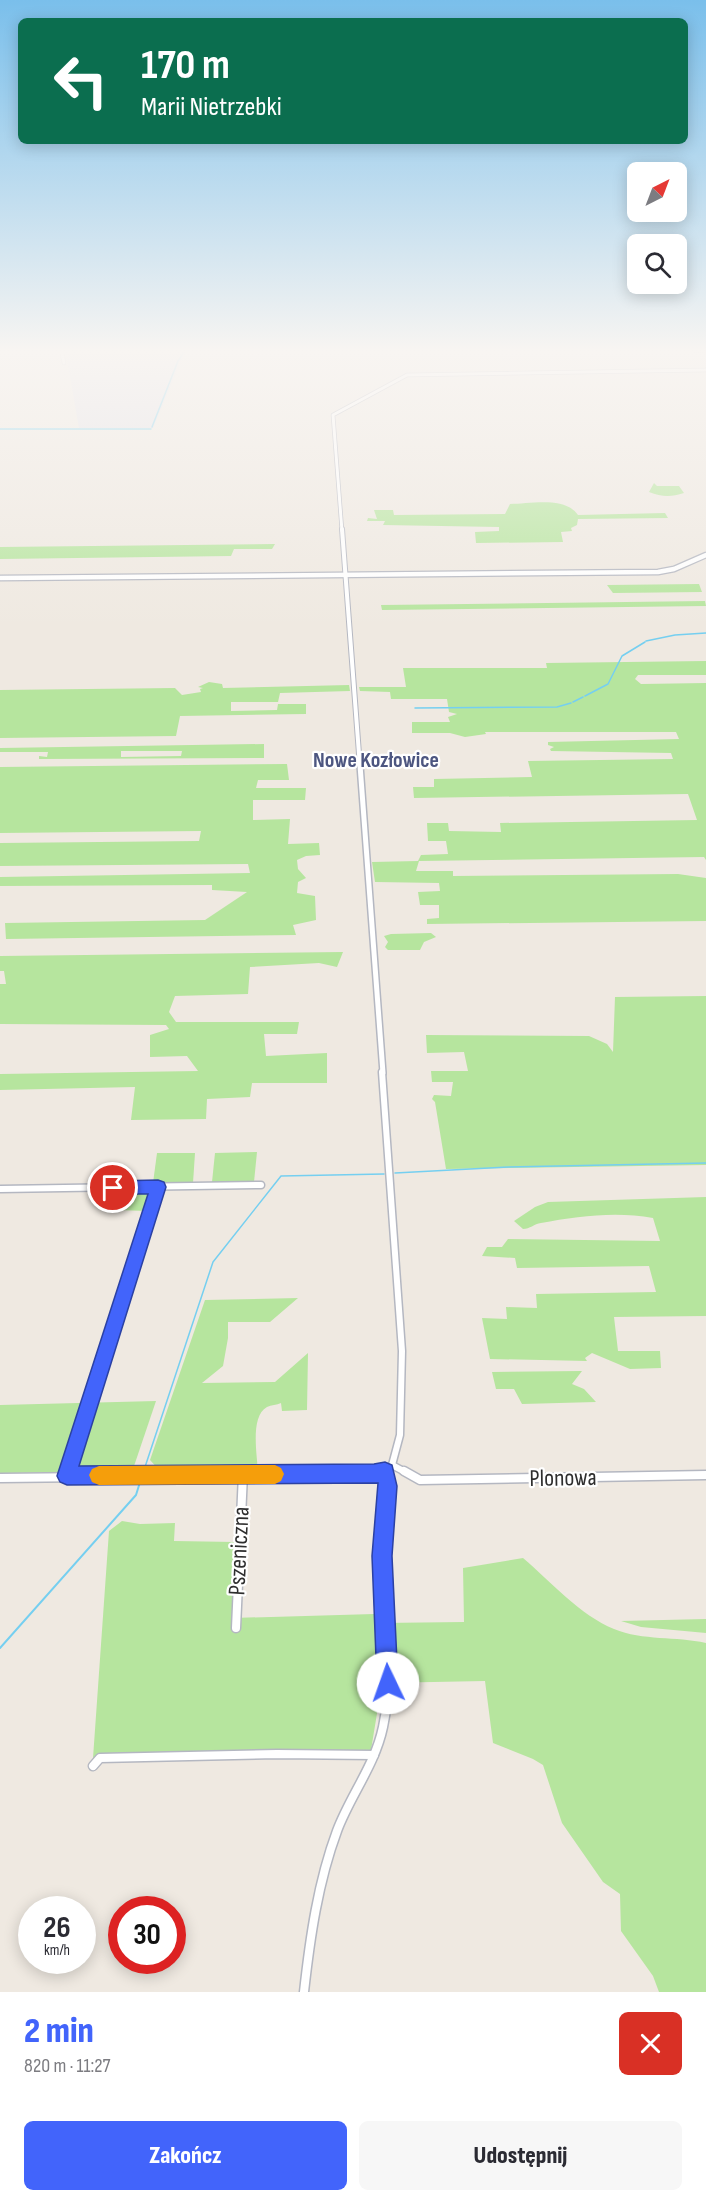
<!DOCTYPE html>
<html lang="pl">
<head>
<meta charset="utf-8">
<style>
  :root { --surface:#fff; --page:#f7f7f7; --text:#2b2b33; --muted:#7c7c81; --accent:#4264fb }
  body { margin:0; font-family:"Sofia Sans Condensed",sans-serif; background:var(--page); color:var(--text); height:100vh; display:flex; flex-direction:column; font-size:22px; white-space:nowrap }
  * { box-sizing:border-box; margin:0 }
  p { font-size:20px; color:var(--muted) }
  .icon { flex:none; width:33px; height:33px; fill:none; stroke:currentColor; stroke-width:2; stroke-linecap:round; stroke-linejoin:round }
  .map { position:relative; height:1992px; overflow:hidden }
  .side { display:flex; flex-direction:column; background:var(--surface); flex:1 }
  .side>* { flex:none }
  .top-card { position:absolute; left:18px; top:18px; width:670px; height:126px; border-radius:9px; box-shadow:0 3px 15px #0003; background:#0b6e4f; color:#fff; overflow:hidden }
  .needle { width:39px; rotate:42deg }
  .controls { position:absolute; left:627px; top:162px; display:grid; gap:12px }
  .controls a { display:grid; place-items:center; width:60px; height:60px; border-radius:9px; background:var(--surface); box-shadow:0 3px 15px #0003; font-size:30px }
  .speed { position:absolute; left:18px; top:1896px; display:flex; gap:12px; font-size:30px; font-weight:700; text-align:center }
  .speed>* { display:grid; place-content:center; width:78px; height:78px; border-radius:50%; background:var(--surface); box-shadow:0 3px 15px #0003; line-height:1 }
  .speed small { font-size:15px; font-weight:400 }
  .speed .limit { border:9px solid #d22; background:#fff; color:#111 }
  .pin { position:absolute; display:grid; place-items:center; width:51px; height:51px; color:#fff; margin:-26px; border:3px solid #fff; border-radius:50%; box-shadow:0 2px 6px #0007 }
  .me { position:absolute; width:66px; margin:-33px; rotate:357deg; stroke-linejoin:round; filter:drop-shadow(0 0 4px #0008) }
  .turn { display:flex; align-items:center; gap:21px; height:126px; padding:0 24px; font-size:27px }
  .turn .icon { width:78px; height:78px; stroke-width:2.5 }
  .turn b { display:block; font-size:42px; line-height:51px }
  .round { display:grid; place-items:center; flex:none; width:63px; height:63px; border-radius:9px; background:var(--page) }
  .head { display:flex; align-items:center; justify-content:space-between; height:102px; padding:0 24px }
  h1 { font-size:36px; font-weight:800; line-height:45px; color:var(--accent) }
  .primary-button { display:flex; gap:12px; margin-top:auto; padding:12px 24px }
  .primary-button a { flex:1; height:69px; border-radius:9px; background:var(--accent); color:#fff; font-size:24px; font-weight:800; line-height:69px; text-align:center }
  .primary-button a+a { background:var(--page); color:var(--text) }
  .map>svg:first-child { display:block }
  .industrial { fill:#e3e1e8 }
  .green { fill:#b6e59e; fill-rule:evenodd }
  .lines { fill:none; stroke-linecap:round; stroke-linejoin:round }
  .stream-far1 { stroke:#75cff0; stroke-width:1.5 }
  .stream { stroke:#75cff0; stroke-width:2 }
  .minor-far4-casing { stroke:#b4b7c1; stroke-width:4.5 }
  .minor-far3-casing { stroke:#b4b7c1; stroke-width:6 }
  .minor-far2-casing { stroke:#b4b7c1; stroke-width:8 }
  .minor-far1-casing { stroke:#b4b7c1; stroke-width:9 }
  .minor-casing { stroke:#b4b7c1; stroke-width:11 }
  .tertiary-casing { stroke:#b4b7c1; stroke-width:7 }
  .motorway-casing { stroke:#c9c9c9; stroke-width:7 }
  .minor-far4 { stroke:#fff; stroke-width:3 }
  .minor-far3 { stroke:#fff; stroke-width:4 }
  .minor-far2 { stroke:#fff; stroke-width:5 }
  .minor-far1 { stroke:#fff; stroke-width:6 }
  .minor { stroke:#fff; stroke-width:8 }
  .tertiary { stroke:#fff; stroke-width:4.5 }
  .motorway { stroke:#ffa35c; stroke-width:5 }
  .route { fill:#4264fb; stroke:#2b41a3; stroke-width:1.5 }
  .slow { fill:#f59e0b }
  .labels { text-anchor:middle; dominant-baseline:central; stroke-width:4.5; stroke-linejoin:round; paint-order:stroke }
  .quarter-label { font-size:22px; font-weight:bold; fill:#4d5680; stroke:#fff }
  .near-street-label { font-size:24px; fill:#2e2e2e; stroke:#fff }
</style>
</head>
<body>
<div class="map">
<svg width="706" height="1992" viewBox="0 0 706 1992">
  <rect width="100%" height="100%" fill="#efe9e1"/>
  <!-- industrial -->
  <path class="industrial" d="M65,349H186L153,428H79Z"/>
  <!-- green -->
  <g class="green">
    <path d="M654,483L657,486H679L684,493C671,497 662,497 649,492Z"/>
    <path d="M510,504C530,504 565,496 578,515L665,513L668,518L578,519L577,525L571,528L572,531L561,532L563,542L476,543L475,532L499,531V527L383,525L385,521H367L368,518L377,519L374,510H393L394,515L505,514Z"/>
    <path d="M275,544L272,549H234L231,556L0,559V547Z"/>
    <path d="M699,584L702,592L613,593L607,585Z"/>
    <path d="M705,601L706,606L382,610L381,605Z"/>
    <path d="M706,661V675H638L635,679L641,684L706,683V860L704,857L419,861L416,871H453V876L678,874L706,878V921L427,924V919L439,918V905H420L418,892L440,891L439,883L375,882L372,862L418,861L421,855L448,854L446,841H428L427,823H448L449,831L501,832L500,823L697,820L688,794L414,798L413,787H434V779L532,777L528,761L673,759L671,753L551,751L550,749L554,747L548,745V742L679,739L676,732H485L486,734L465,737L450,733H412V722H450L448,717L457,714L449,712L447,699H391L390,692L360,691L359,687H406L403,668H547L546,663Z"/>
    <path d="M209,682L222,684L223,688L349,685L350,691L280,693L278,702H231V711L277,710L278,704H306V714L180,716L176,736L0,738V690L175,688L182,695L201,692L200,689L203,688L198,687Z"/>
    <path d="M264,744V758L39,759V756L47,757L48,752H0V748ZM121,751H182L181,756L121,757Z"/>
    <path d="M287,764L289,780H258L256,788H306L305,800H253V820L290,819L288,844L319,843L320,855L306,856L297,860L298,869L306,878L298,882L297,893L315,896L316,920L293,925L296,935L6,939L5,923L205,920L247,892L212,890V885L0,886V877L250,873L248,864L0,866V843L199,841L201,831L0,833V767Z"/>
    <path d="M431,933L436,937L424,942L420,950H388L385,947L388,942L384,936L391,934Z"/>
    <path d="M343,952L337,967L319,963L250,967L248,994L175,996L169,1012L176,1022H299L297,1034H264L266,1056L327,1053V1083H252L250,1097L207,1099L206,1119L131,1120L135,1087L0,1090V1074L198,1071L187,1056L150,1057V1035L169,1029L166,1025L0,1024V984H6L4,971H0V956Z"/>
    <path d="M706,996V1165L446,1169L435,1102L432,1099L434,1095L451,1096L453,1082H432L431,1071H468L464,1052L427,1053L426,1035L589,1036L607,1044L613,1052L615,997Z"/>
    <path d="M257,1152L254,1182H212L215,1153Z"/>
    <path d="M157,1153H195L193,1183H153Z"/>
    <path d="M150,1189L153,1192L148,1211L116,1210L120,1190Z"/>
    <path d="M706,1197V1316L614,1317L618,1351H660L661,1368L630,1369L592,1353L585,1358L587,1361L490,1359L482,1318L507,1319L506,1307L537,1308L536,1294L656,1292L649,1266L517,1268L515,1258L482,1256L487,1247H502L508,1239L660,1241L653,1218C617,1211 577,1216 541,1223C534,1224 530,1229 523,1229L514,1221L535,1207L548,1202Z"/>
    <path d="M298,1298L270,1322H228V1338L223,1366L202,1383L275,1382L308,1353L307,1410L282,1411L281,1403C277,1405 271,1405 267,1407C250,1416 257,1455 258,1471H160L150,1460L205,1300Z"/>
    <path d="M582,1371L572,1384L584,1389L596,1402L522,1404L514,1389H496L492,1372Z"/>
    <path d="M156,1401L132,1472L0,1473V1405Z"/>
    <path d="M122,1521L140,1524L175,1523L174,1541L235,1542L232,1618L374,1614L380,1623L464,1622L463,1568L523,1558C551,1582 580,1615 614,1629C643,1641 676,1636 706,1643V1992H659L653,1976L621,1931L620,1894L603,1882L562,1823L543,1765L533,1759L493,1743L485,1681L382,1683L371,1750L93,1758L109,1531Z"/>
    <path d="M706,1619V1633L641,1627L621,1621Z"/>
  </g>
  <g class="lines">
    <!-- stream-far1 -->
    <g class="stream-far1">
      <path d="M152,427L178,361L186,349"/>
      <path d="M0,429H151"/>
      <path d="M646,641L675,635L706,633"/>
      <path d="M585,696L608,684L622,656L645,642"/>
      <path d="M573,702L583,697"/>
      <path d="M415,708L557,707L571,703"/>
      <path d="M395,1173L508,1167L706,1163"/>
      <path d="M144,1470L213,1262L281,1176L384,1174"/>
    </g>
    <!-- stream -->
    <path class="stream" d="M0,1648L136,1495L141,1479"/>
    <defs>
      <g id="minor-far4">
        <path d="M61,349L64,363"/>
        <path d="M342,531L333,415L407,375L706,370"/>
      </g>
      <path id="minor-far3" d="M342,529L360,767"/>
      <path id="minor-far2" d="M360,765L383,1073"/>
      <g id="minor-far1">
        <path d="M0,1189L261,1185"/>
        <path d="M392,1465L407,1473"/>
        <path d="M68,1473L158,1187"/>
        <path d="M380,1473L385,1472L392,1465L400,1435L402,1351L382,1072"/>
      </g>
      <g id="minor">
        <path d="M404,1471L420,1480L706,1475"/>
        <path d="M67,1476L68,1471"/>
        <path d="M0,1478L374,1474L386,1471"/>
        <path d="M236,1628L243,1474"/>
        <path d="M93,1766L100,1758L277,1754L374,1755"/>
        <path d="M304,1992C310,1938 318,1882 337,1831C350,1796 375,1765 383,1727C395,1672 382,1614 382,1559C382,1529 389,1501 385,1472"/>
      </g>
      <path id="tertiary" d="M0,578L658,572L674,569L706,555"/>
      <path id="motorway" d="M694,349L706,350"/>
    </defs>
    <!-- minor-far4 casing -->
    <use href="#minor-far4" class="minor-far4-casing"/>
    <!-- minor-far3 casing -->
    <use href="#minor-far3" class="minor-far3-casing"/>
    <!-- minor-far2 casing -->
    <use href="#minor-far2" class="minor-far2-casing"/>
    <!-- minor-far1 casing -->
    <use href="#minor-far1" class="minor-far1-casing"/>
    <!-- minor casing -->
    <use href="#minor" class="minor-casing"/>
    <!-- tertiary casing -->
    <use href="#tertiary" class="tertiary-casing"/>
    <!-- motorway casing -->
    <use href="#motorway" class="motorway-casing"/>
    <!-- minor-far4 -->
    <use href="#minor-far4" class="minor-far4"/>
    <!-- minor-far3 -->
    <use href="#minor-far3" class="minor-far3"/>
    <!-- minor-far2 -->
    <use href="#minor-far2" class="minor-far2"/>
    <!-- minor-far1 -->
    <use href="#minor-far1" class="minor-far1"/>
    <!-- minor -->
    <use href="#minor" class="minor"/>
    <!-- tertiary -->
    <use href="#tertiary" class="tertiary"/>
    <!-- motorway -->
    <use href="#motorway" class="motorway"/>
  </g>
  <!-- sky -->
  <linearGradient id="sky" x2="0" y2="1"><stop stop-color="#7abfeb"/><stop offset="0.56" stop-color="#f8f5f2"/><stop offset="1" stop-color="#f8f5f2" stop-opacity="0"/></linearGradient>
  <rect width="706" height="627" fill="url(#sky)"/>
  <!-- route -->
  <path class="route" d="M158,1180L164,1182L166,1187L79,1466L374,1464L385,1462L392,1465L397,1486L392,1556L398,1683L395,1691L388,1694L380,1691L377,1683L372,1556L378,1483L67,1485L60,1482L57,1476L148,1194H113L107,1192L105,1188L107,1183L113,1181Z"/>
  <!-- slow -->
  <path class="slow" d="M275,1465L281,1468L284,1474L281,1481L275,1484L99,1485L92,1482L89,1475L92,1469L99,1466Z"/>
  <g class="labels">
    <!-- quarter labels -->
    <g class="quarter-label">
      <text x="376" y="760">Nowe Kozłowice</text>
    </g>
    <!-- near-street labels -->
    <g class="near-street-label">
      <text transform="translate(563 1478) rotate(-1)">Plonowa</text>
      <text transform="translate(239 1551) rotate(-87)">Pszeniczna</text>
    </g>
  </g>
</svg>
<div class="controls">
<a><svg class="needle" viewBox="-14 -14 28 28"><path d="M0-13l5 13h-10z" fill="#e53935"/><path d="M0 13l5-13h-10z" fill="#7c7c81"/></svg></a>
<a><svg class="icon" aria-label="search" viewBox="0 0 24 24"><circle cx="10" cy="10" r="6"/><path d="M15 15l6 6"/></svg></a>
</div>
<div class="speed"><div>26<small>km/h</small></div><div class="limit">30</div></div>
<div class="pin" style="left:113px;top:1188px;background:#d93025"><svg class="icon" aria-label="arrive" viewBox="0 0 24 24"><path d="M6 21V4h12l-3 4 3 4H6"/></svg></div>
<svg class="me" style="left:388px;top:1683px" viewBox="-20 -20 40 40"><circle r="19" fill="#fff"/><path d="M0-13L10 11 0 6-10 11z" fill="#4264fb"/></svg>
<div class="top-card">
<div class="turn"><svg class="icon" aria-label="left" viewBox="0 0 24 24"><path d="M17 20v-9H6M10 6l-5 5 5 5"/></svg><div><b>170 m</b>Marii Nietrzebki</div></div>
</div>
</div>
<section class="side">
<div class="head"><div><h1>2 min</h1><p>820 m · 11:27</p></div><a class="round" style="background:#d93025;color:#fff"><svg class="icon" aria-label="close" viewBox="0 0 24 24"><path d="M6 6l12 12M18 6L6 18"/></svg></a></div>
<div class="primary-button"><a>Zakończ</a><a>Udostępnij</a></div>
</section>
</body>
</html>
